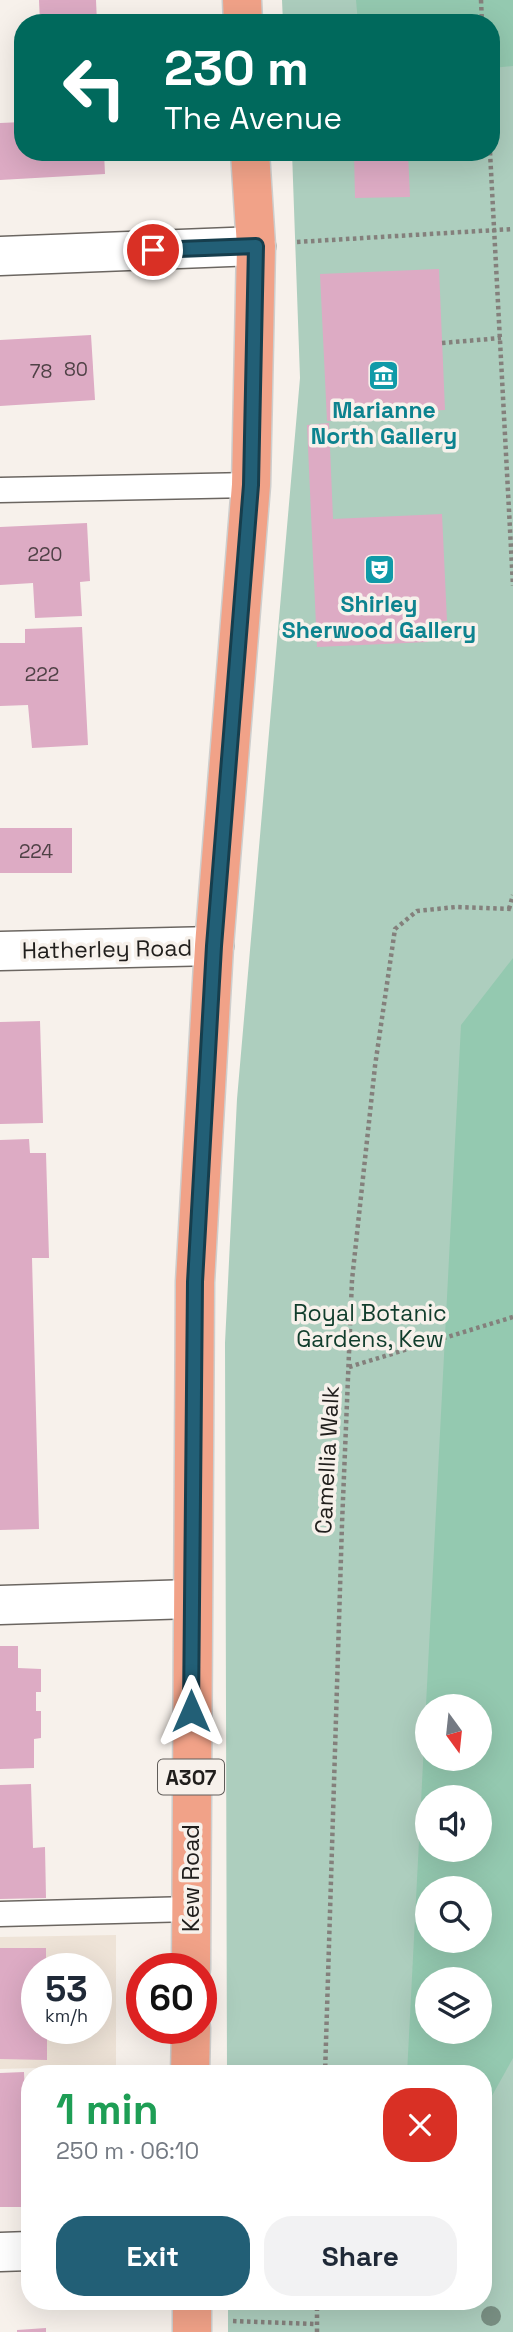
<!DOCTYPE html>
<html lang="en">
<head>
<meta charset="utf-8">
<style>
  :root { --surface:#fff; --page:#f2f2f3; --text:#1f2937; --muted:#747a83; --accent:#225f76 }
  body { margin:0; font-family:"Space Grotesk",sans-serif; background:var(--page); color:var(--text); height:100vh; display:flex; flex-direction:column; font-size:26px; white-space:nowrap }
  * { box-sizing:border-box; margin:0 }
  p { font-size:23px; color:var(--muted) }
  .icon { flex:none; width:38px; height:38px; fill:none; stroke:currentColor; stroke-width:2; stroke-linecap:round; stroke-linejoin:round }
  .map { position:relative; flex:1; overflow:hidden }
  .details { position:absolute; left:21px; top:2065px; width:471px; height:245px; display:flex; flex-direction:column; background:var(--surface); border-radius:28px; box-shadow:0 7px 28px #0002 }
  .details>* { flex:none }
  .hud { position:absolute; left:14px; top:14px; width:486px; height:147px; border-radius:28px; box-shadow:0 7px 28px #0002; background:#00695c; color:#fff; overflow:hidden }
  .needle { width:46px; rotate:165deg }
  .fabs { position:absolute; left:415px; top:1694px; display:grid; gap:14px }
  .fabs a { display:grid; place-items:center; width:77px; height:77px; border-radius:50%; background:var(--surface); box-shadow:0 7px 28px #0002; font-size:35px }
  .speed { position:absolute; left:21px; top:1953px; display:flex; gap:14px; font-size:35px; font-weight:700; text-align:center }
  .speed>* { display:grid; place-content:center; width:91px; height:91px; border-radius:50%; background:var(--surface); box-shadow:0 7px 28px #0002; line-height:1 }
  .speed small { font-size:18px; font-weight:400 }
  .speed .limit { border:10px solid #d22; background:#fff; color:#111 }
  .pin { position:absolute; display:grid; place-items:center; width:60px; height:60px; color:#fff; margin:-30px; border:4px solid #fff; border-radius:50%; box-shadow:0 2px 7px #0007 }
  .me { position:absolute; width:77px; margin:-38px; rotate:0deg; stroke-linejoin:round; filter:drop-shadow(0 0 5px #0008) }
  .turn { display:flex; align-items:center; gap:24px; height:147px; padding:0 35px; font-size:32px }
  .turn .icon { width:91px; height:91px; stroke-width:2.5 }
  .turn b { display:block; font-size:49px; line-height:60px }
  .round { display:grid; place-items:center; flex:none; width:74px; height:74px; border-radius:28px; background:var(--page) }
  .head { display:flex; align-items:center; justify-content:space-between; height:119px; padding:0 35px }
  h1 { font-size:42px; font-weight:600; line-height:52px; color:#1e9e55 }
  .primary-button { display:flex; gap:14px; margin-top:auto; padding:14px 35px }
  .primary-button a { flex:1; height:80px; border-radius:28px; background:var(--accent); color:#fff; font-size:28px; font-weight:600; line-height:80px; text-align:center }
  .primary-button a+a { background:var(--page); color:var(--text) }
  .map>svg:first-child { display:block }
  .built { fill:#eee3d7; fill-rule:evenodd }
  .green { fill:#adcebe; fill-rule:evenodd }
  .forest { fill:#94c9b0; fill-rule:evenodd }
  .building { fill:#ddabc4 }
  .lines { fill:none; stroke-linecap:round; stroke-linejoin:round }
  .lane-casing { stroke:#6b6661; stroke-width:27 }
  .street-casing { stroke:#6b6661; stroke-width:41 }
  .primary-casing { stroke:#cececd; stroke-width:41 }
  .path { stroke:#84807c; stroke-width:4.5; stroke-dasharray:3.5 3.5; stroke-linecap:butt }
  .lane { stroke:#fff; stroke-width:24 }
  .street { stroke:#fff; stroke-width:38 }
  .primary { stroke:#f1a288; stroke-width:38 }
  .tree { fill:#788e82 }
  .route-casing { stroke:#163e4d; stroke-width:18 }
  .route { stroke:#225f76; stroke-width:12 }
  .labels { text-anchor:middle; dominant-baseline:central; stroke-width:7; stroke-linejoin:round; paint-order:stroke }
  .number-label { font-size:19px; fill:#4f4146 }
  .shield { fill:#f7f1eb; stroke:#605d5a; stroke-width:2 }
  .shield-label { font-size:21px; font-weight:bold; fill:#201e1c }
  .culture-label { font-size:23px; font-weight:bold; fill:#0d838f; stroke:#f7f1eb }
  .street-label { font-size:23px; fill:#201e1c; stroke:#f7f1eb }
  .park-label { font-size:23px; fill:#103d2c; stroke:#f7f1eb }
</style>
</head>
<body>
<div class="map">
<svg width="513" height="2332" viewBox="0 0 513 2332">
  <rect width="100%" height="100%" fill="#f7f1eb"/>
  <!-- built -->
  <path class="built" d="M116,1935V2066L0,2069V1937ZM37,1969H96V2028H37Z"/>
  <!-- green -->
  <path class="green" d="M282,0H513V2332H228V2301H483V2074H227L225,1343L237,1099L300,378L292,152H492V23H283ZM427,1706H480V1759H427ZM427,1797H480V1850H427ZM427,1888H480V1941H427ZM427,1979H480V2032H427Z"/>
  <!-- forest -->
  <g class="forest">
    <path d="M356,0H513V66L492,68V23H358Z"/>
    <path d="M513,958V2058L483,2112V2074H407L461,1025ZM427,1706H480V1759H427ZM427,1797H480V1850H427ZM427,1888H480V1941H427ZM427,1979H480V2032H427Z"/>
  </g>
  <!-- building -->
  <g class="building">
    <path d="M39,0H96L97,23H40Z"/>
    <path d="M23,122V152H104L105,174L0,180V123Z"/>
    <path d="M354,152H408L410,197L355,198Z"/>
    <path d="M439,269L445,410L380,413V419L327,421L320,274Z"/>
    <path d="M91,335L95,400L0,406V340Z"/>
    <path d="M329,423L333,519L442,514L447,621L427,622L428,642L317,647L307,425Z"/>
    <path d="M87,523L90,581L80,582L82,616L35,618L33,583L0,585V527Z"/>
    <path d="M82,627L88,745L32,748L28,705L0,706V643H25V629Z"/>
    <rect x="0" y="828" width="72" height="45"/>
    <path d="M40,1021L43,1123L0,1124V1022Z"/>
    <path d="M29,1139L30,1153H46L49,1258H32L39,1529L0,1530V1140Z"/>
    <path d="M0,1646H18V1668L41,1669V1692H36V1711H41V1738L34,1739V1768L0,1769Z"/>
    <path d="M31,1784L33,1848L45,1847L46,1898L0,1899V1785Z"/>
    <path d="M0,1948H46V1969H37V2028H47V2060L0,2059Z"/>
    <path d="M24,2072L25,2096H30V2122H25L26,2141H30L28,2190H21V2207H0V2073Z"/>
    <path d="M46,2328V2332H17V2330Z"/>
  </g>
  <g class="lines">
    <defs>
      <g id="lane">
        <path d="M0,490L251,485"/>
        <path d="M0,1914L191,1909"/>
      </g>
      <g id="street">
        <path d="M0,256L256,246"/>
        <path d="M0,951L214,946"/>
        <path d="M0,1605L191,1599"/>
        <path d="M0,2252L30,2251"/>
      </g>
      <g id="primary">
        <path d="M242,0L243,23"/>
        <path d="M191,1969L195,1282L214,946L251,485L256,246L250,152"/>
        <path d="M190,2074L191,2028"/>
        <path d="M192,2301V2332"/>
      </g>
    </defs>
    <!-- lane casing -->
    <use href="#lane" class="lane-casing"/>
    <!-- street casing -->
    <use href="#street" class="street-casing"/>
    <!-- primary casing -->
    <use href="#primary" class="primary-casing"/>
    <!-- path -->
    <g class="path">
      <path d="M481,0L482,23"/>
      <path d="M490,152L513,586"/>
      <path d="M297,242L513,229"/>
      <path d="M442,343L501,338"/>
      <path d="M509,909L513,895"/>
      <path d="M349,1367L513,1317"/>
      <path d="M325,2074L342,1524L352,1280L375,1066L395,929L417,911L456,907L513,909"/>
      <path d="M233,2321L316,2324"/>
      <path d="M317,2332V2301"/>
    </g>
    <!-- lane -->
    <use href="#lane" class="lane"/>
    <!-- street -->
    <use href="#street" class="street"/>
    <!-- primary -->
    <use href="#primary" class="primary"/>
  </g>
  <!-- trees -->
  <circle class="tree" cx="491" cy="2316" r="10"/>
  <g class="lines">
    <defs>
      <path id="route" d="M153,250L256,246L251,485L214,946L195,1282L191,1711"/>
    </defs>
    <!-- route casing -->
    <use href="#route" class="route-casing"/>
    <!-- route -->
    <use href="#route" class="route"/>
  </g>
  <!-- icons -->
  <defs>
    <symbol id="museum-square" viewBox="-11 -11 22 22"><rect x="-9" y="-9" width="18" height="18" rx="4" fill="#0f9aa8" stroke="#f7f1eb"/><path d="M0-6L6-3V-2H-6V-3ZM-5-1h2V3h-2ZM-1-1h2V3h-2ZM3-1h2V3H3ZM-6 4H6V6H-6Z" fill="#fff"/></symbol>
    <symbol id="theatre-square" viewBox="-11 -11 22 22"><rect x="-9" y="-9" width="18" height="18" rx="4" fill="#0f9aa8" stroke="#f7f1eb"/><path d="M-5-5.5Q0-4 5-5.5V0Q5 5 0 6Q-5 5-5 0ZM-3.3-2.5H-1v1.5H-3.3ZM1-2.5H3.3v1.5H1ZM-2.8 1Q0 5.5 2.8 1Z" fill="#fff"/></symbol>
  </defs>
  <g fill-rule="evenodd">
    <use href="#museum-square" x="366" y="358" width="35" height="35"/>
    <use href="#theatre-square" x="362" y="552" width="35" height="35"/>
  </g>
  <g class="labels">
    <!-- number labels -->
    <g class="number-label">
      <text x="76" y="369">80</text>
      <text x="41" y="371">78</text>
      <text x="45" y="554">220</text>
      <text x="42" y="674">222</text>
      <text x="36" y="851">224</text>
    </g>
    <!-- shield labels -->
    <rect class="shield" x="158" y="1759.5" width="66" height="35" rx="5"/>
    <g class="shield-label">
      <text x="191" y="1777">A307</text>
    </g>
    <!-- culture labels -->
    <g class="culture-label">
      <text x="384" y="410">Marianne<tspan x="384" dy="26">North Gallery</tspan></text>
      <text x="379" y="604">Shirley<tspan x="379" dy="26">Sherwood Gallery</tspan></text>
    </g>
    <!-- street labels -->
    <g class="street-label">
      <text transform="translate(107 949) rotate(-1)">Hatherley Road</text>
      <text transform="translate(327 1460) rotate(-87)">Camellia Walk</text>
      <text transform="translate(191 1878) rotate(-90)">Kew Road</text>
    </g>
    <!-- park labels -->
    <g class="park-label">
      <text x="370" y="1313">Royal Botanic<tspan x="370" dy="26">Gardens, Kew</tspan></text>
    </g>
  </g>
</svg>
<div class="fabs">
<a><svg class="needle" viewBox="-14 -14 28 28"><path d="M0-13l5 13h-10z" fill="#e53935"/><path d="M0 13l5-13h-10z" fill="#747a83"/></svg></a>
<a><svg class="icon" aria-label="sound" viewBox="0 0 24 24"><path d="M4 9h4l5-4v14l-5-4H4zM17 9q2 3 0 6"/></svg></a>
<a><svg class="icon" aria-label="search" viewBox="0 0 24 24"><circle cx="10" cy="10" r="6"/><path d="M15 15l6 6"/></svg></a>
<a><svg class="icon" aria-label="layers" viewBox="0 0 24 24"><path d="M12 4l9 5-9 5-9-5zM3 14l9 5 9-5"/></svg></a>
</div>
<div class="speed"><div>53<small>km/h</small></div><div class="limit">60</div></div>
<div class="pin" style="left:153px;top:250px;background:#d93025"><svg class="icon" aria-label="arrive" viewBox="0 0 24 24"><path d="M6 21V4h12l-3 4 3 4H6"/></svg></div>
<svg class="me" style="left:191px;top:1711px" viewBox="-20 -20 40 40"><path d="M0-17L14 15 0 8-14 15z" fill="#225f76" stroke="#fff" stroke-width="4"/></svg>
<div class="hud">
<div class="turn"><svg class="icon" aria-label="left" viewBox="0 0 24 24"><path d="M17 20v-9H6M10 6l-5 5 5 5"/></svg><div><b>230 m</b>The Avenue</div></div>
</div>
<section class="details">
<div class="head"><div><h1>1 min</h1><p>250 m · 06:10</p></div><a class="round" style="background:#d93025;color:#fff"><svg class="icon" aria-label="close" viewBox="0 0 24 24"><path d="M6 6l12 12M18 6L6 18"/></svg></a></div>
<div class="primary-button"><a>Exit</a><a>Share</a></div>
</section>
</div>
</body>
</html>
